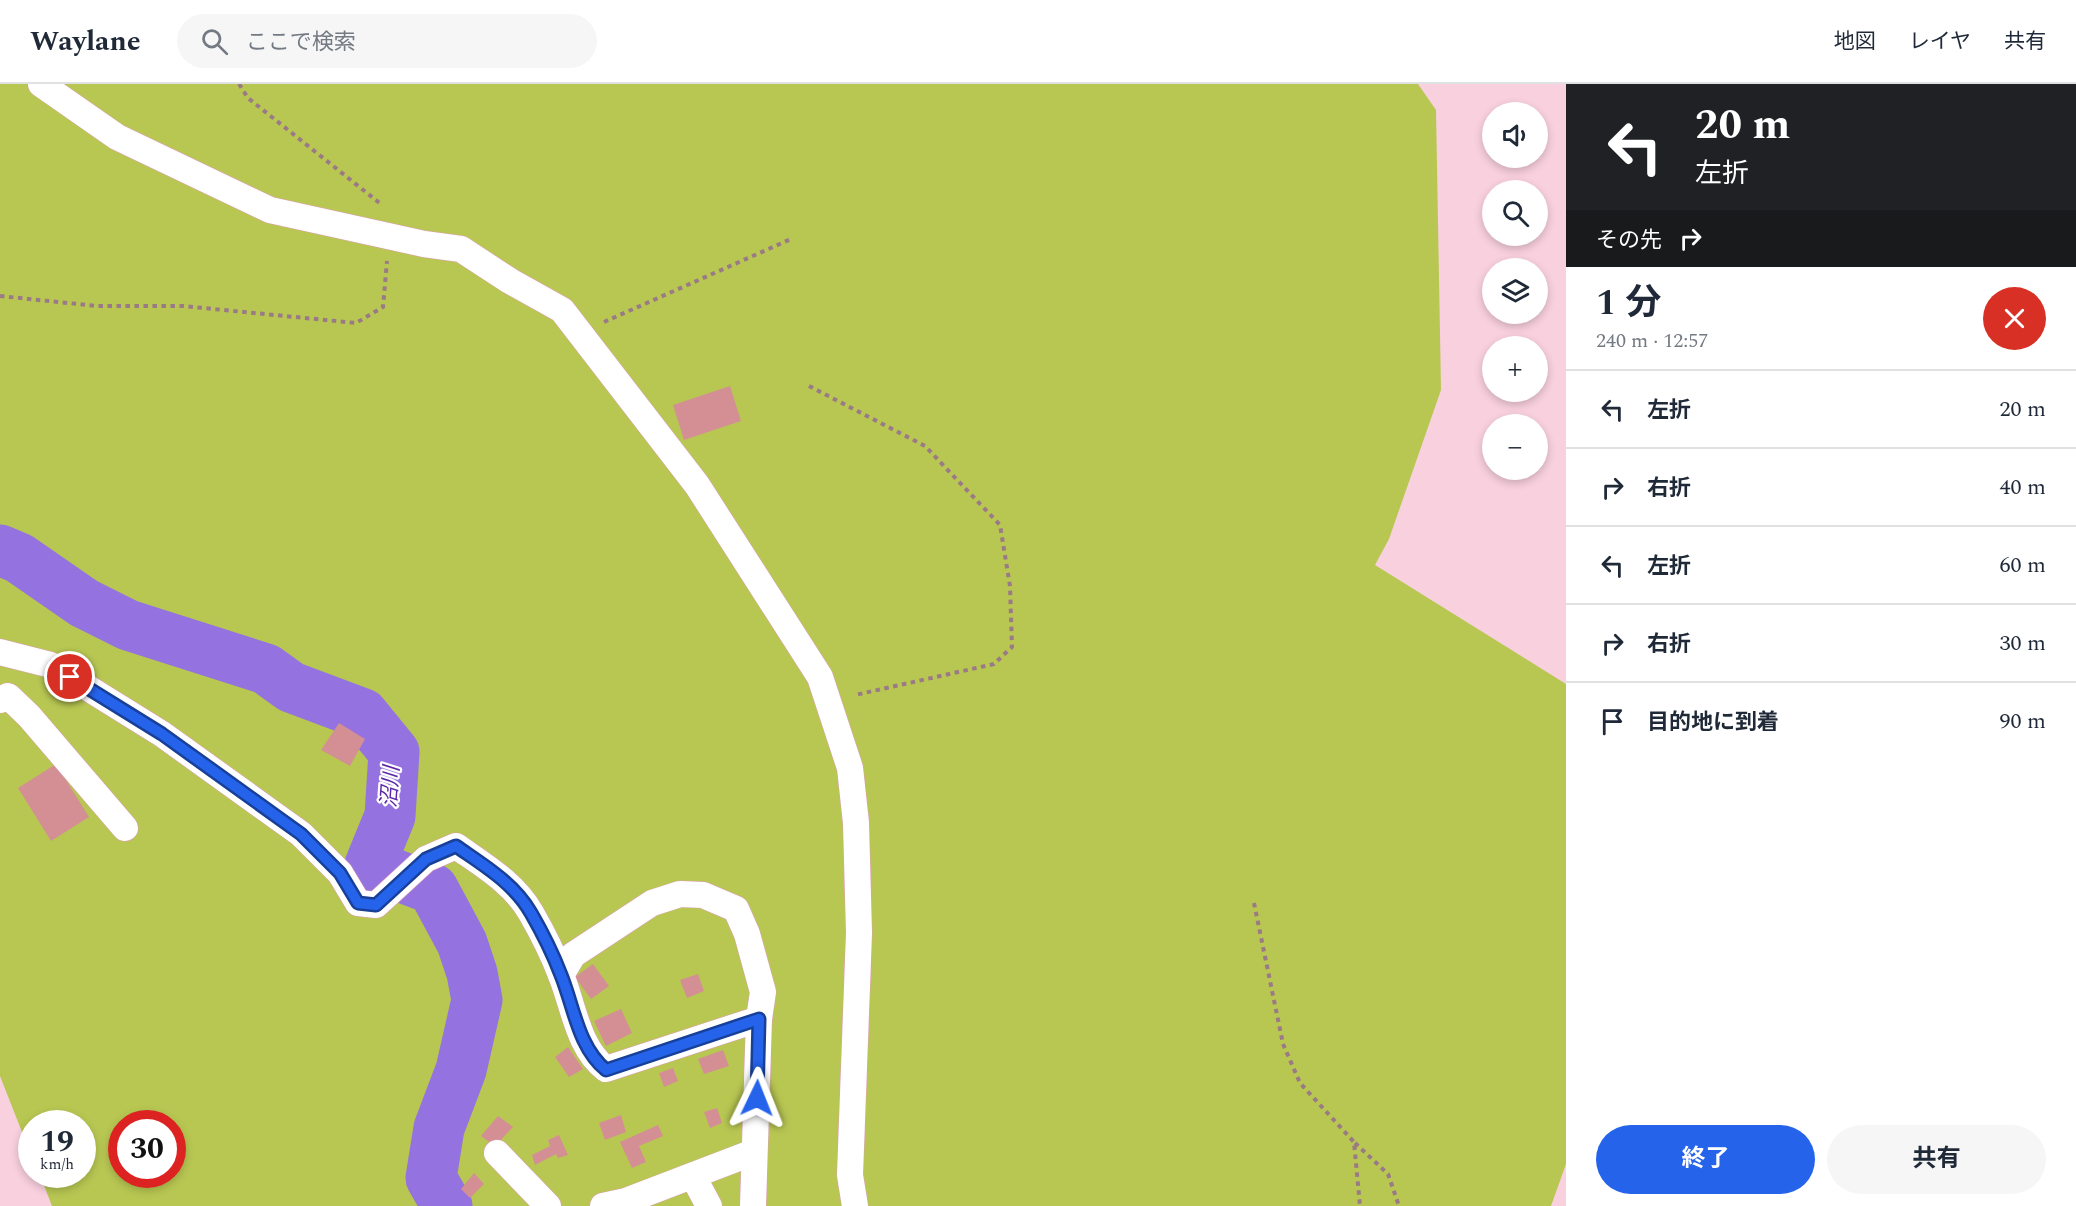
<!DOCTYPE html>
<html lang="ja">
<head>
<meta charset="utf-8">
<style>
  :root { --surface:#fff; --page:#f6f6f7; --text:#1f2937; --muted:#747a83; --line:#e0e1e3; --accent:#2563eb }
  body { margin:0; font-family:Spectral,"Noto Sans JP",serif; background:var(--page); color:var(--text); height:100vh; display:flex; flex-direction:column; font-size:22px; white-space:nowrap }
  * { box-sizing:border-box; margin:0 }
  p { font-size:20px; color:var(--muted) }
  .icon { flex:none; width:33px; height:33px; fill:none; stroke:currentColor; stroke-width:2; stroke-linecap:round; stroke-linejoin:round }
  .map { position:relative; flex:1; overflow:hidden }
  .drawer { display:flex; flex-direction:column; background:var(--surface); width:510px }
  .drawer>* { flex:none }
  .hud { background:#202124; color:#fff; overflow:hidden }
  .fabs { position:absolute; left:1482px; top:18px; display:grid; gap:12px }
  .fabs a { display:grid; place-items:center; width:66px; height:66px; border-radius:50%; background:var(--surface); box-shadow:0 3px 9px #0003; font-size:30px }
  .speed { position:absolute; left:18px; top:1026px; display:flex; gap:12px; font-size:30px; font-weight:700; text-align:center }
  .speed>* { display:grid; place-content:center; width:78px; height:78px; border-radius:50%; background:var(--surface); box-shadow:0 3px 9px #0003; line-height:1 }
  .speed small { font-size:15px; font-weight:400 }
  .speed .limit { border:9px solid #d22; background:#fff; color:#111 }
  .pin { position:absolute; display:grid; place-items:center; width:51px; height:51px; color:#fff; margin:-26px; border:3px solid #fff; border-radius:50%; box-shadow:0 2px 6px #0007 }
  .me { position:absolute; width:66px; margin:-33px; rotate:2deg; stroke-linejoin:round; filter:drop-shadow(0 0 4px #0008) }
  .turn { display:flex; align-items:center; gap:21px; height:126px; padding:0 30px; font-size:27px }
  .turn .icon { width:78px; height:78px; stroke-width:2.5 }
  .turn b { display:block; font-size:42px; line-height:51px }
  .then { display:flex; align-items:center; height:57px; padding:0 30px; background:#0003; gap:12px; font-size:22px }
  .round { display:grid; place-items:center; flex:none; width:63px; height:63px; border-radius:32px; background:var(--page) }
  .overview { display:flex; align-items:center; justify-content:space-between; height:102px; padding:0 30px }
  h1 { font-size:36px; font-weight:700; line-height:45px }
  .action { display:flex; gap:12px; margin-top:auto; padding:12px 30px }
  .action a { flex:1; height:69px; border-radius:36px; background:var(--accent); color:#fff; font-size:24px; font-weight:700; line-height:69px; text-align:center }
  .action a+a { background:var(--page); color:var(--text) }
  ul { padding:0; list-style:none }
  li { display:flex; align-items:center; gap:18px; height:78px; padding:0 30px; border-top:2px solid var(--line) }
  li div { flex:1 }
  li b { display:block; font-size:22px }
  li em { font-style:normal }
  header { display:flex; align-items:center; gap:36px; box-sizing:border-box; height:84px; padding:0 30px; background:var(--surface); border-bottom:2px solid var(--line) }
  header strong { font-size:28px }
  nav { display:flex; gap:33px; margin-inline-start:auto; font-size:21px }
  .search { width:420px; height:54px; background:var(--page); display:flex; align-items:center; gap:15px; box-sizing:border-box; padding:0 21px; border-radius:33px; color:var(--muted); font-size:22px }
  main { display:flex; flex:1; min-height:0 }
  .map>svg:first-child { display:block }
  .green { fill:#b8c752; fill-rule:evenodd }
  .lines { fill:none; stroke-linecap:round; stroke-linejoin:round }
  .river { stroke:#9472df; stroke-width:51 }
  .building { fill:#d38f93 }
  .minor-casing { stroke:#e09fb6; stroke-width:27 }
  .path { stroke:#9a7a86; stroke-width:4; stroke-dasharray:4.5 4.5; stroke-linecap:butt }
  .minor { stroke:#fff; stroke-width:26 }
  .route-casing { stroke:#184099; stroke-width:15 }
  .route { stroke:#2563eb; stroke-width:10 }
  .labels { text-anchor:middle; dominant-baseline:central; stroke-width:4.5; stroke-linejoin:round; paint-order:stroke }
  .water-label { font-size:21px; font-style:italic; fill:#5c27a8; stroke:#fefefe }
</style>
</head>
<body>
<header>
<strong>Waylane</strong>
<div class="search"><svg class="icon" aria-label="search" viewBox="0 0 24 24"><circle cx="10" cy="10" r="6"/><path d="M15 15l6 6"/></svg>ここで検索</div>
<nav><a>地図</a><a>レイヤ</a><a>共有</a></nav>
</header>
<main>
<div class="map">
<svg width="1566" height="1122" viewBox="0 0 1566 1122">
  <rect width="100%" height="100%" fill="#f9d0de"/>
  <!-- green -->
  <path class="green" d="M0,0H1418L1436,26L1441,306L1389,455L1375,481L1566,600V1080L1551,1122H52L40,1091L82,1090V1040H32L31,1071L0,992ZM122,1040H172V1090H122Z"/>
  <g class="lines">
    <!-- river -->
    <path class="river" d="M0,466L19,474L84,519L128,541L266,585L291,603L363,630L394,668L390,732L370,781L433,805L462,859L472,889L477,916L461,986L439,1044L431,1094L447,1122"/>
  </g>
  <!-- building -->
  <g class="building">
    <path d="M730,302L741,337L684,356L673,321Z"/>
    <path d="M339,639L365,655L350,682L321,666Z"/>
    <path d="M56,680L89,733L51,757L18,704Z"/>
    <path d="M593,880L609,902L591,915L575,893Z"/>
    <path d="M698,890L704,907L687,914L680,896Z"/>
    <path d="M621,925L632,949L606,962L594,937Z"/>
    <path d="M568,963L583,985L569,993L555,973Z"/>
    <path d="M723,966L729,982L704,990L698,975Z"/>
    <path d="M673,984L678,997L664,1003L659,989Z"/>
    <path d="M717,1024L722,1039L710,1044L704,1028Z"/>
    <path d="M621,1031L626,1048L605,1056L599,1039Z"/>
    <path d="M498,1032L513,1043L495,1062L481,1052Z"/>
    <path d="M658,1041L663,1052L639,1062L646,1078L632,1084L620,1058Z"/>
    <path d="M559,1051L568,1071L558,1074L556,1070L535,1081L532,1071L550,1062L548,1056Z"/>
    <path d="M474,1089L484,1100L470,1114L461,1105Z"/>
  </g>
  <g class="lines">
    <defs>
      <g id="minor">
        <path d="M41,0L117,53L270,126L424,160L461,165L510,197L562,226L697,401L820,593L850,684L856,739L859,849L850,1091L855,1122"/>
        <path d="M0,568L51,581L162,650L301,750L340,789L358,819L376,821L426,775L456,762C483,781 514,799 531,829C542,848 553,870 561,891C574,923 578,964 606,985L759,935L753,1122"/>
        <path d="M0,616L8,612L29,632L125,744"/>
        <path d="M561,891L573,871L652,819L680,810L703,811L736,825L747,850L763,908L759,935"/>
        <path d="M497,1069L548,1122"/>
        <path d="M693,1092L709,1122"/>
        <path d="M603,1122L626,1117L754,1068"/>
      </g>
    </defs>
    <!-- minor casing -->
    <use href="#minor" class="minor-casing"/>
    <!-- path -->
    <g class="path">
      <path d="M239,0L248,14L382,121"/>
      <path d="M0,212L97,222H183L356,239L383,223L387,177"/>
      <path d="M604,238L791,155"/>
      <path d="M809,302L925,362L1000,441L1010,502L1012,563L994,580L855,611"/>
      <path d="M1254,819L1283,960L1300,999L1354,1058L1360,1122"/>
      <path d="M1355,1059L1388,1090L1399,1122"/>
    </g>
    <!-- minor -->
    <use href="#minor" class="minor"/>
  </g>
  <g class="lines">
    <defs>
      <path id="route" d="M70,593L162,650L301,750L340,789L358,819L376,821L426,775L456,762C483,781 514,799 531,829C542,848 553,870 561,891C574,923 578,963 606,986L759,935L757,1014"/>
    </defs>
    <!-- route casing -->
    <use href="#route" class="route-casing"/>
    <!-- route -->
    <use href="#route" class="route"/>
  </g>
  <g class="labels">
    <!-- water labels -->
    <g class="water-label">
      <text transform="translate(391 703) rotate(-86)">沼川</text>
    </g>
  </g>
</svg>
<div class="fabs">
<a><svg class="icon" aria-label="sound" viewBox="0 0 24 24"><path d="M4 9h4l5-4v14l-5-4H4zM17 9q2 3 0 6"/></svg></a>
<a><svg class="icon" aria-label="search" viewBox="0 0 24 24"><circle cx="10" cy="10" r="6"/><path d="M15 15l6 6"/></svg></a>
<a><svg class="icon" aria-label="layers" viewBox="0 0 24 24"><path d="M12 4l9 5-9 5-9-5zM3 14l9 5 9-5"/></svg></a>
<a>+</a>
<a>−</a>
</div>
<div class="speed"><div>19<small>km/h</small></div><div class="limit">30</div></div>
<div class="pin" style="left:70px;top:593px;background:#d93025"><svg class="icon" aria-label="arrive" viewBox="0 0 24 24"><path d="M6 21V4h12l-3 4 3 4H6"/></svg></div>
<svg class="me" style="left:757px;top:1014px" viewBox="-20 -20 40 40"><path d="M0-17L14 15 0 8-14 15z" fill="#2563eb" stroke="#fff" stroke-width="4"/></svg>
</div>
<section class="drawer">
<div class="hud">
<div class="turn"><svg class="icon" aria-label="left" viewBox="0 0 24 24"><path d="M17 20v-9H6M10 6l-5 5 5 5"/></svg><div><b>20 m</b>左折</div></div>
<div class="then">その先<svg class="icon" aria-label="right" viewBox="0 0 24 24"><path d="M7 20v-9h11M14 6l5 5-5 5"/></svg></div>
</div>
<div class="overview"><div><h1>1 分</h1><p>240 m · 12:57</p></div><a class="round" style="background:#d93025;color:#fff"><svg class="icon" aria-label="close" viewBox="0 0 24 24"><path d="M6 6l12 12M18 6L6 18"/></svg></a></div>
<ul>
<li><svg class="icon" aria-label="left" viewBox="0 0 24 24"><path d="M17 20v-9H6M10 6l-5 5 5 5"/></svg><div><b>左折</b></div><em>20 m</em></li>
<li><svg class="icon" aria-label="right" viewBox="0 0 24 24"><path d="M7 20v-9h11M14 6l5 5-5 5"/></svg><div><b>右折</b></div><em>40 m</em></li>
<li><svg class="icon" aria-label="left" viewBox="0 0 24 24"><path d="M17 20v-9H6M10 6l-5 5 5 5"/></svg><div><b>左折</b></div><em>60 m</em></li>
<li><svg class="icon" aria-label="right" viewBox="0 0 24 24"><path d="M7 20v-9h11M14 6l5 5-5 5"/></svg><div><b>右折</b></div><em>30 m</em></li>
<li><svg class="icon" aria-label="arrive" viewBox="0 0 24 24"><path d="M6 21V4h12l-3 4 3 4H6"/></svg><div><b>目的地に到着</b></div><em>90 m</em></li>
</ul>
<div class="action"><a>終了</a><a>共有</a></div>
</section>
</main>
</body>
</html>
